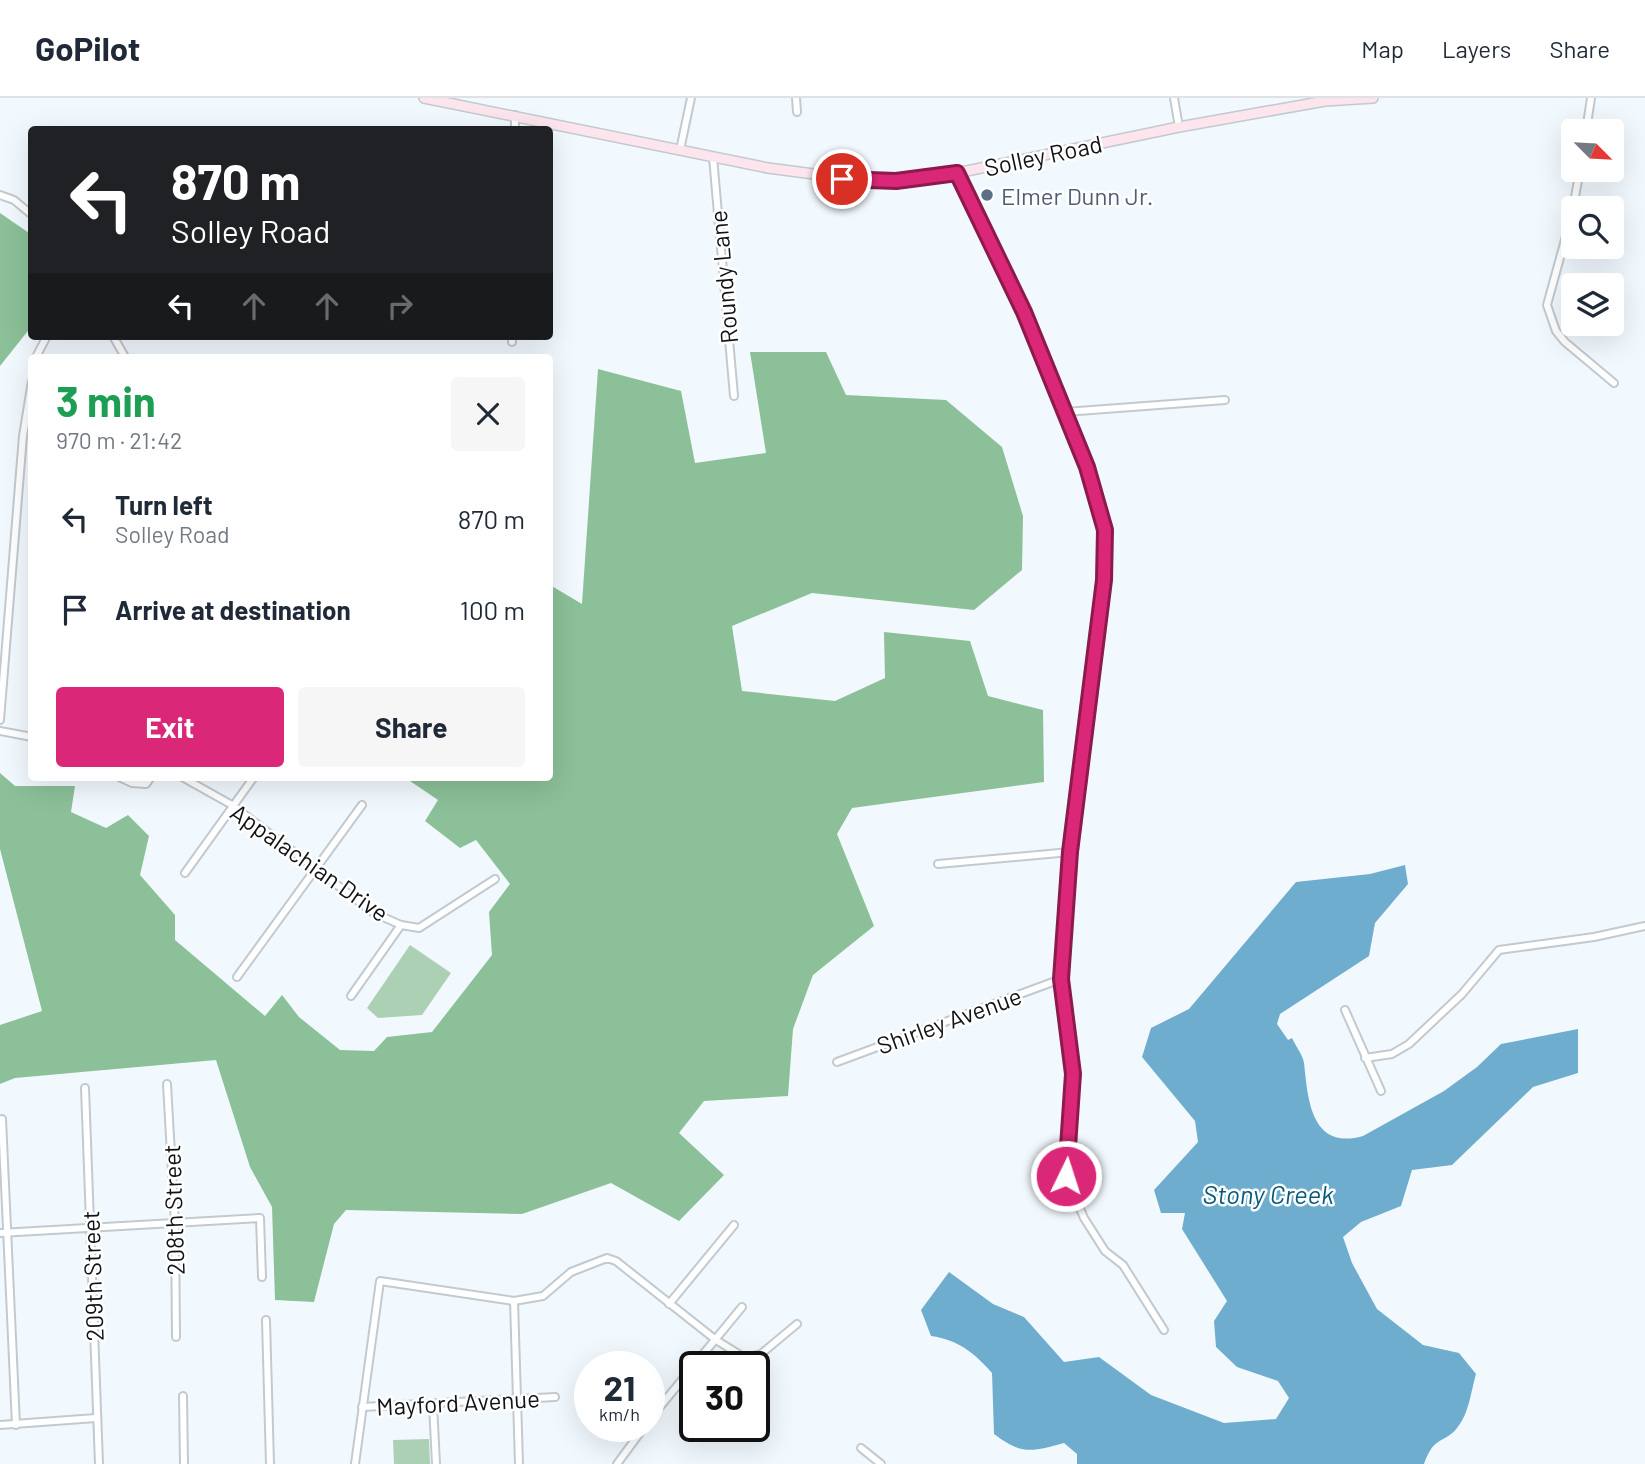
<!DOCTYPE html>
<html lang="en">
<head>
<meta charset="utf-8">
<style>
  :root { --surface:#fff; --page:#f6f6f7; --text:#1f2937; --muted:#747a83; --line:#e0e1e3; --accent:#db2777 }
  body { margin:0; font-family:Barlow,sans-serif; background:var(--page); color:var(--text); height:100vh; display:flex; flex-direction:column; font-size:26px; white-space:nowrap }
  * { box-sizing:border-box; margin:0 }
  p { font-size:23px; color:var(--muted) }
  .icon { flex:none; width:38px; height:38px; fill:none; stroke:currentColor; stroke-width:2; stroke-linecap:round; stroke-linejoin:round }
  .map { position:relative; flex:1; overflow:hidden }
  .details { position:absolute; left:28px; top:256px; width:525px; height:427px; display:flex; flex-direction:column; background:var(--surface); border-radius:7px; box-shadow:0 7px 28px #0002 }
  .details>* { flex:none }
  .banner { position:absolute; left:28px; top:28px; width:525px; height:214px; border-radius:7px; box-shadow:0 7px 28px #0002; background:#202124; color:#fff; overflow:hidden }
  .needle { width:46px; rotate:114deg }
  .controls { position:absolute; left:1561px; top:21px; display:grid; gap:14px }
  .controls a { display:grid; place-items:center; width:63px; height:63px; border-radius:7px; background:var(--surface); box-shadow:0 7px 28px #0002; font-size:35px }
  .speed { position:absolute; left:574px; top:1253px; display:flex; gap:14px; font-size:35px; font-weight:700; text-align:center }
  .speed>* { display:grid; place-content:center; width:91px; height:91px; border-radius:50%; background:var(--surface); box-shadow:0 7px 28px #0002; line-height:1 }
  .speed small { font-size:18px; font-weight:400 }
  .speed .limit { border:4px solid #111; border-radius:10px; background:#fff; color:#111 }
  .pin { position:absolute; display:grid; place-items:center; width:60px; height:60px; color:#fff; margin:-30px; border:4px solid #fff; border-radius:50%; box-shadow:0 2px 7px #0007 }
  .me { position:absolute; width:77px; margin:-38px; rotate:4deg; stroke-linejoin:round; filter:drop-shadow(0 0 5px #0008) }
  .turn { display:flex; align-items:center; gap:24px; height:147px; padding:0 28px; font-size:32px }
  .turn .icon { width:91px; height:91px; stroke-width:2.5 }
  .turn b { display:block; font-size:49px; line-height:60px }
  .lanes { display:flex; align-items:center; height:66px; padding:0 28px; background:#0003; justify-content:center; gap:35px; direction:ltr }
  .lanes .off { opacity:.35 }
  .round { display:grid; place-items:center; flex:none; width:74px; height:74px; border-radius:7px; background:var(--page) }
  .overview { display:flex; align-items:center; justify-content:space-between; height:119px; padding:0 28px }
  h1 { font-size:42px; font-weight:700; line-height:52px; color:#1e9e55 }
  .primary-button { display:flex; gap:14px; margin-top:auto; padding:14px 28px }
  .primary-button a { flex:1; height:80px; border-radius:7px; background:var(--accent); color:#fff; font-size:28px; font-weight:700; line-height:80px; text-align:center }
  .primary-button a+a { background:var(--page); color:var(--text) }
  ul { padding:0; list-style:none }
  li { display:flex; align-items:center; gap:21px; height:91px; padding:0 28px }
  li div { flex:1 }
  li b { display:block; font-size:26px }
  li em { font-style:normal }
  header { display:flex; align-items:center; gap:42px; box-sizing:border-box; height:98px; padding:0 35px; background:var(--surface); border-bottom:2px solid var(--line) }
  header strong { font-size:33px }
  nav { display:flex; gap:38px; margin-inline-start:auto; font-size:24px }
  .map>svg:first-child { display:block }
  .green { fill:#acd0b4 }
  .forest { fill:#8bc098 }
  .water { fill:#6fadce }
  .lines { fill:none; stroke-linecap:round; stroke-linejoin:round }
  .street-casing { stroke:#c2cad0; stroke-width:10 }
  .secondary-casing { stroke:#c2cad0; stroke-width:12 }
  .street { stroke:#fff; stroke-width:6 }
  .secondary { stroke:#fce5ec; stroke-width:9 }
  .route-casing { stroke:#8e194d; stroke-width:18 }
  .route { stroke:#db2777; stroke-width:12 }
  .service-dot { fill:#5c6f8a; stroke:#fff; stroke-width:2.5 }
  .labels { text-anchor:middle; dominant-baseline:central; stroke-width:5; stroke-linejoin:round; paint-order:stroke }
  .street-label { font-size:24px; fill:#101214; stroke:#fff }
  .service-label { font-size:24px; fill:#4e5e75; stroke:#fff; text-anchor:start }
  .water-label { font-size:26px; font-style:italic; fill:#085a7b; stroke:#fff }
</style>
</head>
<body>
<header>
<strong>GoPilot</strong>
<nav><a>Map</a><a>Layers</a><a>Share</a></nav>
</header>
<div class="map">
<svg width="1645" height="1366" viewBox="0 0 1645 1366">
  <rect width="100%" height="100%" fill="#f2f9fe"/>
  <!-- green -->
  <g class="green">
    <path d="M410,847L451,875L422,917L378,920L367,910Z"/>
    <path d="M429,1341L430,1366H394L393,1342Z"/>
  </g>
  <!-- forest -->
  <g class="forest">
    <path d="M0,115L32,137L31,229L0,268Z"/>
    <path d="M750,254H826L846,297L946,302L1002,349L1023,418L1022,472L974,512L812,495L732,528L742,593L835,603L885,580L884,534L970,543L988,598L1043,612L1044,684L852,710L837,736L874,828L813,877L793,931L788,998L704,1003L679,1035L724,1077L679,1123L611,1085L522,1116L346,1112L334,1126L314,1204L275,1202L272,1109L250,1069L216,962L15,980L0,986V927L42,913L0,751V675L15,688H75L71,714L106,730L128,717L149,738L140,777L175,817V842L265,918L282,897L299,919L340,952L374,953L387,939L432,934L492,857L489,814L510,786L476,742L460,750L425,723L438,702L404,679H550V487L582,506L598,271L681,293L695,365L766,355Z"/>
  </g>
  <!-- water -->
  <path class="water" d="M1405,767L1408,786L1375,825L1369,858L1280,916L1277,926L1288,942L1292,940C1295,947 1303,957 1304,965C1308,999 1310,1053 1363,1038L1444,993L1477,969L1501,946L1578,931V975L1533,989L1452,1067L1412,1072L1401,1108L1361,1124L1343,1139L1352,1165L1377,1211L1423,1247L1459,1255L1476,1276C1471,1293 1469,1316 1457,1330C1443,1347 1435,1336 1424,1366H1077V1356L1064,1345C1031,1354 1022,1357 994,1336L992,1275C974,1255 959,1242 931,1238L921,1212L949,1174L993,1206L1024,1219L1064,1264L1099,1259L1151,1297L1224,1325L1276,1321L1289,1300L1278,1283L1237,1269L1216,1249L1214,1223L1227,1203L1182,1131L1185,1115H1161L1154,1092L1198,1044L1195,1023L1142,959L1151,930L1189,911L1296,784L1370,776Z"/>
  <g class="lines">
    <defs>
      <g id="street">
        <path d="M796,0L797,14"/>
        <path d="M1174,0L1179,29"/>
        <path d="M515,32V17"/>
        <path d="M1586,33L1591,0"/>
        <path d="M680,52L691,0"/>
        <path d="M713,59L734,298"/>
        <path d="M1580,72L1571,120L1547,207L1556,233L1565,244L1614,285"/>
        <path d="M957,75L1024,214L1087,369L1105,432L1104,482L1070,754L1061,881L1073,977L1066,1078L1084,1120L1105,1153L1123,1167L1164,1232"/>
        <path d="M0,97L14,102L32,117"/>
        <path d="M113,238L125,259"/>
        <path d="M512,238V244"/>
        <path d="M36,259L47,238"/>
        <path d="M1065,314L1225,302"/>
        <path d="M0,622L23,338L32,283"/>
        <path d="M0,633L32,639"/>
        <path d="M119,679L132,685L146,686L151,679"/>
        <path d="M182,679L232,707L374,815L401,827L419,830L495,781"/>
        <path d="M938,766L1070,754"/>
        <path d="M185,775L254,679"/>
        <path d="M237,879L362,707"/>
        <path d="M351,898L401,827"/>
        <path d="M1345,912L1381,993"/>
        <path d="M1365,960L1392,956L1409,946L1462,896L1499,852L1594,839L1645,828"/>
        <path d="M837,964L1061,881"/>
        <path d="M167,986L175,1126L176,1239"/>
        <path d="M85,990L99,1366"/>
        <path d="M2,1021L16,1327"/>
        <path d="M0,1135L260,1120L262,1179"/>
        <path d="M514,1203L519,1366"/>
        <path d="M669,1206L734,1127"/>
        <path d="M266,1222L270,1366"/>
        <path d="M183,1298L184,1366"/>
        <path d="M433,1306L436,1366"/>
        <path d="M362,1309L555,1299"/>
        <path d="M649,1322L742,1209"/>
        <path d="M0,1327L96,1320"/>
        <path d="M861,1350L881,1366"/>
        <path d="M355,1366L380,1183L514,1203L543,1198L571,1174L607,1160L616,1163L716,1242L745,1260L761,1256L797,1226"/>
        <path d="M617,1366L645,1328"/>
      </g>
      <path id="secondary" d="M424,0L768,70L867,83L957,75L1179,29L1325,3L1373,0"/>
    </defs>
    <!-- street casing -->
    <use href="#street" class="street-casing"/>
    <!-- secondary casing -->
    <use href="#secondary" class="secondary-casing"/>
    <!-- street -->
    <use href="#street" class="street"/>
    <!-- secondary -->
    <use href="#secondary" class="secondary"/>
  </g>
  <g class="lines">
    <defs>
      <path id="route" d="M842,81L896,83L957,75L1024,214L1087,369L1105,432L1104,482L1070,754L1061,881L1073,976L1066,1078"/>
    </defs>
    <!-- route casing -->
    <use href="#route" class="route-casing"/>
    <!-- route -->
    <use href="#route" class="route"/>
  </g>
  <!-- markers -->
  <circle class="service-dot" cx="987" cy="97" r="7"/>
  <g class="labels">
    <!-- street labels -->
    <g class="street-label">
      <text transform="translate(1043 57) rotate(-12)">Solley Road</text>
      <text transform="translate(723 179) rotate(-95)">Roundy Lane</text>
      <text transform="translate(310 764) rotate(35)">Appalachian Drive</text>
      <text transform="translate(949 922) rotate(-20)">Shirley Avenue</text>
      <text transform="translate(173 1112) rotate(-92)">208th Street</text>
      <text transform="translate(92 1178) rotate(-92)">209th Street</text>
      <text transform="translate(458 1304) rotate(-3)">Mayford Avenue</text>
    </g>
    <!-- service labels -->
    <g class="service-label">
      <text x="1001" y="97">Elmer Dunn Jr.</text>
    </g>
    <!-- water labels -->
    <g class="water-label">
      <text x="1268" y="1095">Stony Creek</text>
    </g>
  </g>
</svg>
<div class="controls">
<a><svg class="needle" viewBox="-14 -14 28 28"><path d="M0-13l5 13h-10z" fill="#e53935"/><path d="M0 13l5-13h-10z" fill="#747a83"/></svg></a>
<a><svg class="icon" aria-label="search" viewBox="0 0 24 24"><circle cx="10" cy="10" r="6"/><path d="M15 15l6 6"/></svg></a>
<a><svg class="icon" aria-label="layers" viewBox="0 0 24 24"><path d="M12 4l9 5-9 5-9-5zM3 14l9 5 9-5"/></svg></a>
</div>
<div class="speed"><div>21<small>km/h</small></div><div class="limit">30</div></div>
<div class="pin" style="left:842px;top:81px;background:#d93025"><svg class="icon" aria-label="arrive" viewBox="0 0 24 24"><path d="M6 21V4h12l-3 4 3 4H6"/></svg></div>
<svg class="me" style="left:1066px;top:1078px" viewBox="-20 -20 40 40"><circle r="17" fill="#db2777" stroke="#fff" stroke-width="3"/><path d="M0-11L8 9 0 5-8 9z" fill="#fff"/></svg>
<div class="banner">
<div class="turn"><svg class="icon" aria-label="left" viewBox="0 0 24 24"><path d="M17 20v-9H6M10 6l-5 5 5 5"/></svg><div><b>870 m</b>Solley Road</div></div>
<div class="lanes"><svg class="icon" aria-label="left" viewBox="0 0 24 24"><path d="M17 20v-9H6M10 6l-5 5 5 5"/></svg><svg class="icon off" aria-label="ahead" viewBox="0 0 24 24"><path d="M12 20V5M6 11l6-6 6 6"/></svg><svg class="icon off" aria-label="ahead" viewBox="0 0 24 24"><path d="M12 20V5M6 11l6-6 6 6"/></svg><svg class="icon off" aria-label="right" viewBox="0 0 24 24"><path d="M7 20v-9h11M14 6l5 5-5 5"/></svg></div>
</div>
<section class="details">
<div class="overview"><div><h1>3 min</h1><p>970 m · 21:42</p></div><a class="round"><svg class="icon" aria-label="close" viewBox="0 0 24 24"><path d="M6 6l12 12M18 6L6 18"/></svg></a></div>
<ul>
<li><svg class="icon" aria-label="left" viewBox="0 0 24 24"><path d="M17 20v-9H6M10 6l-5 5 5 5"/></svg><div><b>Turn left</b><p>Solley Road</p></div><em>870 m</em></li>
<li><svg class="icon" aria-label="arrive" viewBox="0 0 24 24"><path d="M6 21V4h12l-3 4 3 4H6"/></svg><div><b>Arrive at destination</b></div><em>100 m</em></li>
</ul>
<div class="primary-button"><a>Exit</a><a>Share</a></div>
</section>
</div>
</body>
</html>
